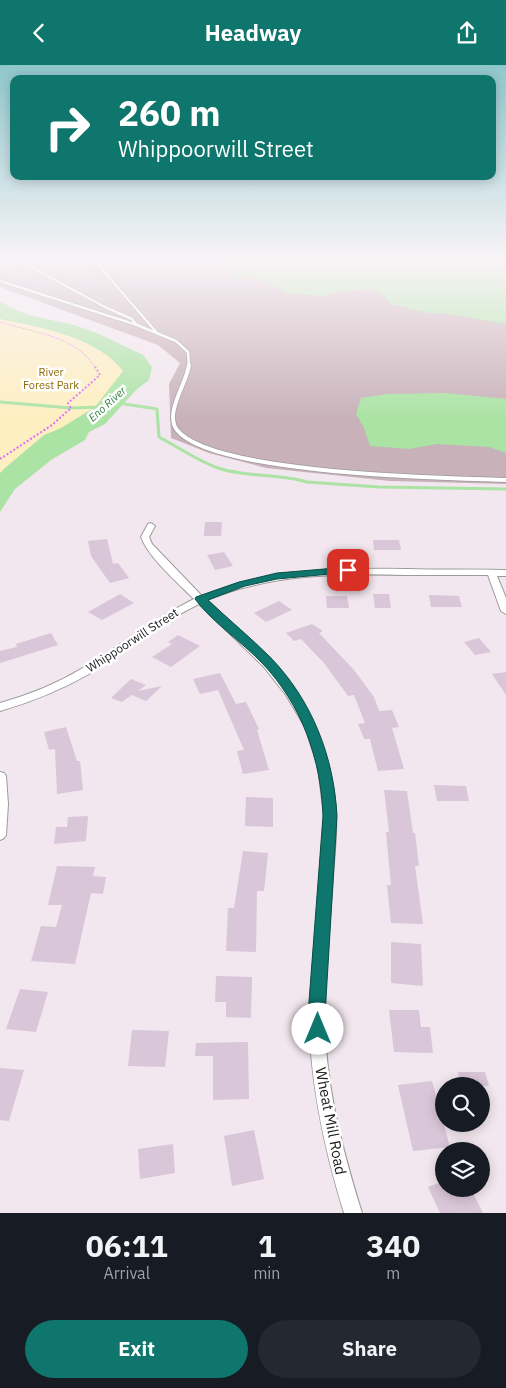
<!DOCTYPE html>
<html lang="en">
<head>
<meta charset="utf-8">
<style>
  :root { --surface:#171b24; --page:#242831; --text:#f1f3f6; --muted:#9ea1a6; --accent:#0f766e }
  body { margin:0; font-family:"IBM Plex Sans",sans-serif; background:var(--page); color:var(--text); height:100vh; display:flex; flex-direction:column; font-size:19px; white-space:nowrap }
  * { box-sizing:border-box; margin:0 }
  p { font-size:16px; color:var(--muted) }
  .icon { flex:none; width:28px; height:28px; fill:none; stroke:currentColor; stroke-width:2; stroke-linecap:round; stroke-linejoin:round }
  .map { position:relative; height:1148px; overflow:hidden }
  .details { display:flex; flex-direction:column; background:var(--surface); flex:1 }
  .details>* { flex:none }
  .hud { position:absolute; left:10px; top:10px; width:486px; height:105px; border-radius:10px; box-shadow:0 2px 12px #0003; background:#0f766e; color:#fff; overflow:hidden }
  .buttons { position:absolute; left:435px; top:1012px; display:grid; gap:10px }
  .buttons a { display:grid; place-items:center; width:55px; height:55px; border-radius:50%; background:var(--surface); box-shadow:0 2px 12px #0003; font-size:25px }
  .pin { position:absolute; display:grid; place-items:center; width:42px; height:42px; color:#fff; margin:-21px; border-radius:10px; box-shadow:0 2px 8px #0006 }
  .me { position:absolute; width:55px; margin:-28px; rotate:0deg; stroke-linejoin:round; filter:drop-shadow(0 0 4px #0008) }
  .turn { display:flex; align-items:center; gap:18px; height:105px; padding:0 25px; font-size:22px }
  .turn .icon { width:65px; height:65px; stroke-width:2.5 }
  .turn b { display:block; font-size:35px; line-height:42px }
  .eta { display:flex; justify-content:space-evenly; align-items:center; height:85px; text-align:center }
  .eta b { font-size:30px; font-weight:700; line-height:35px }
  .primary-button { display:flex; gap:10px; margin-top:auto; padding:10px 25px }
  .primary-button a { flex:1; height:58px; border-radius:30px; background:var(--accent); color:#fff; font-size:20px; font-weight:700; line-height:58px; text-align:center }
  .primary-button a+a { background:var(--page); color:var(--text) }
  header { display:flex; justify-content:space-between; align-items:center; height:65px; padding:0 25px; background:var(--accent); color:#fff; font-size:22px; font-weight:700 }
  .map>svg:first-child { display:block }
  .construction { fill:#c8b1b9 }
  .park { fill:#feefc1 }
  .water { fill:#abe3a4 }
  .lines { fill:none; stroke-linecap:round; stroke-linejoin:round }
  .stream { stroke:#abe3a4; stroke-width:3 }
  .building { fill:#d9c6d8 }
  .lane-far1-casing { stroke:#9b9b9b; stroke-width:4 }
  .lane-casing { stroke:#9b9b9b; stroke-width:5.5 }
  .street-casing { stroke:#9b9b9b; stroke-width:2 }
  .path-far1 { stroke:#dc6bff; stroke-width:1; stroke-dasharray:1 1; stroke-linecap:butt }
  .path { stroke:#dc6bff; stroke-width:2; stroke-dasharray:2 2; stroke-linecap:butt }
  .lane-far1 { stroke:#fff; stroke-width:2.5 }
  .lane { stroke:#fff; stroke-width:4 }
  .street { fill:#fff; fill-rule:evenodd }
  .route { fill:#0f766e; stroke:#0a4d48 }
  .labels { text-anchor:middle; dominant-baseline:central; stroke-width:5; stroke-linejoin:round; paint-order:stroke }
  .far-park-label { font-size:11px; fill:#8c6902; stroke:#fff }
  .far-water-label { font-size:11px; font-style:italic; fill:#32803e; stroke:#fff }
  .street-label { font-size:12px; fill:#212121; stroke:#fff }
  .near-street-label { font-size:15px; fill:#212121; stroke:#fff }
</style>
</head>
<body>
<header><svg class="icon" aria-label="back" viewBox="0 0 24 24"><path d="M15 5l-7 7 7 7"/></svg>Headway<svg class="icon" aria-label="share" viewBox="0 0 24 24"><path d="M12 15V3M7 8l5-5 5 5M5 13v7h14v-7"/></svg></header>
<div class="map">
<svg width="506" height="1148" viewBox="0 0 506 1148">
  <rect width="100%" height="100%" fill="#f2e7ee"/>
  <!-- construction -->
  <path class="construction" d="M0,194H506V419L390,416L266,403L209,388L171,373L169,319L180,298L158,280L0,222Z"/>
  <!-- park -->
  <path class="park" d="M0,245L89,271L136,299L130,316L0,418Z"/>
  <!-- water -->
  <g class="water">
    <path d="M214,194H506V259L442,248H428L391,239L379,226L370,224L335,227L322,231L287,228L263,215L246,212L236,213L221,202Z"/>
    <path d="M0,237L28,250L74,260L97,268L143,290L152,302L149,315L136,325L105,359L89,367L85,375L51,395L15,424L0,447V408L5,403L44,370L61,363L95,342L123,306C97,272 40,262 0,254Z"/>
    <path d="M446,328L506,334V388L489,382L437,379L409,384L370,381L364,363L356,349L361,333L388,329Z"/>
  </g>
  <g class="lines">
    <!-- stream -->
    <g class="stream">
      <path d="M0,337L71,343L99,342"/>
      <path d="M118,338L157,344L159,372C178,382 198,396 218,403C247,413 279,408 307,417L379,422L506,424"/>
    </g>
  </g>
  <!-- building -->
  <g class="building">
    <path d="M205,457H222L221,471H204Z"/>
    <path d="M107,474L113,499L118,498L129,513L110,518L91,491L88,476Z"/>
    <path d="M373,475H399L401,485H374Z"/>
    <path d="M224,487L233,501L215,505L207,490Z"/>
    <path d="M120,529L134,538L102,555L88,547Z"/>
    <path d="M373,529H389L391,543H375Z"/>
    <path d="M429,530L459,531L462,542H431Z"/>
    <path d="M326,531H347L349,543H327Z"/>
    <path d="M279,536L292,545L266,557L254,548Z"/>
    <path d="M312,559L323,566L319,568L354,605L374,632L379,646L392,645L399,662L392,663L404,704L378,706L370,674H364L358,659L365,658L354,630L348,631L324,598L301,574L294,576L286,568Z"/>
    <path d="M51,568L58,580L0,598V586L17,582L16,579Z"/>
    <path d="M178,570L200,581L171,602L152,592L172,579L168,577Z"/>
    <path d="M479,573L491,587L475,590L464,577Z"/>
    <path d="M506,607V630L492,609Z"/>
    <path d="M220,608L236,639L246,637L259,664L257,665L269,705L243,709L237,686L244,685L218,625L200,629L193,614Z"/>
    <path d="M131,614L146,620L138,626L162,621L146,636L132,630L122,637L111,633Z"/>
    <path d="M66,662L77,696H80L83,725L57,729L55,684L49,685L44,667Z"/>
    <path d="M434,720L466,721L469,736H437Z"/>
    <path d="M384,725L407,726L413,768H415L419,801H415L423,859L391,858L387,820H391L386,767H389Z"/>
    <path d="M246,732L273,733V762L245,761Z"/>
    <path d="M88,751L86,776L54,779L56,762H67L68,752Z"/>
    <path d="M243,786L268,788L264,826H257L256,887L226,886L228,843H234Z"/>
    <path d="M57,801L95,802L93,811L106,812L103,829L91,828L75,899L31,896L41,861L56,862L62,840H48Z"/>
    <path d="M391,877L421,879L423,921L391,918Z"/>
    <path d="M216,911L252,912L251,953L226,952V937H215Z"/>
    <path d="M20,924L48,927L36,967L6,964Z"/>
    <path d="M389,945H419L421,962H430L433,988L394,987Z"/>
    <path d="M132,965L169,966L165,1002L128,1001Z"/>
    <path d="M248,977L249,1034L213,1035V991H195L196,978Z"/>
    <path d="M0,1003L24,1005L9,1056L0,1055Z"/>
    <path d="M458,1007H485L489,1021H460Z"/>
    <path d="M432,1016L450,1082L413,1086L398,1020Z"/>
    <path d="M254,1065L264,1114L232,1121L224,1071Z"/>
    <path d="M173,1079L175,1108L140,1114L138,1084Z"/>
    <path d="M444,1116V1124H471L483,1148H440L428,1122Z"/>
  </g>
  <g class="lines">
    <defs>
      <g id="lane-far1">
        <path d="M16,194L105,242L132,254L136,259"/>
        <path d="M93,194L158,269"/>
        <path d="M99,201L109,194"/>
        <path d="M0,216L137,260L176,276L188,287L189,301"/>
      </g>
      <path id="lane" d="M189,300C187,318 164,348 177,365C212,409 445,413 506,415"/>
      <g id="street">
        <path d="M151,458L155,461L149,472L152,479L202,531C268,504 336,503 407,504C440,505 473,504 506,505V511H497L506,533V549L501,546L488,510C460,510 432,510 405,510C336,508 271,509 207,535C246,572 296,612 316,664C328,691 335,722 336,752C337,772 334,792 333,812C330,857 325,903 325,948C324,1017 342,1083 362,1148H344C324,1083 310,1018 309,949L324,751L318,702L305,662L286,630L263,601L199,539C160,558 126,586 89,609C61,625 31,637 0,646V638C28,630 56,619 81,604C119,582 154,554 194,534C178,518 148,492 141,472L148,459Z"/>
        <path d="M0,707L4,708L6,711L8,739L6,770L4,773L0,775Z"/>
      </g>
    </defs>
    <!-- lane-far1 casing -->
    <use href="#lane-far1" class="lane-far1-casing"/>
    <!-- lane casing -->
    <use href="#lane" class="lane-casing"/>
    <!-- street casing -->
    <use href="#street" class="street-casing"/>
    <!-- path-far1 -->
    <path class="path-far1" d="M0,257C31,267 76,271 94,301"/>
    <!-- path -->
    <path class="path" d="M0,394L52,360L71,343L68,338L100,310L94,300"/>
    <!-- lane-far1 -->
    <use href="#lane-far1" class="lane-far1"/>
    <!-- lane -->
    <use href="#lane" class="lane"/>
    <!-- street -->
    <use href="#street" class="street"/>
  </g>
  <!-- sky -->
  <linearGradient id="sky" x2="0" y2="1"><stop stop-color="#8fc7cd"/><stop offset="0.55" stop-color="#f9f4f7"/><stop offset="1" stop-color="#f9f4f7" stop-opacity="0"/></linearGradient>
  <rect width="506" height="355" fill="url(#sky)"/>
  <!-- route -->
  <path class="route" d="M348,502L351,503L353,505L351,507L277,514L245,521L208,535C228,554 250,572 270,592C312,635 334,692 337,751L325,950L326,964L324,970L318,972L311,970L309,964L308,950L323,751C321,694 302,640 262,598C241,576 213,558 195,534L196,532L239,517L277,508Z"/>
  <g class="labels">
    <!-- far-park labels -->
    <g class="far-park-label">
      <text x="51" y="307">River<tspan x="51" dy="13">Forest Park</tspan></text>
    </g>
    <!-- far-water labels -->
    <g class="far-water-label">
      <text transform="translate(107 339) rotate(-42)">Eno River</text>
    </g>
    <!-- street labels -->
    <g class="street-label">
      <text transform="translate(132 575) rotate(-33)">Whippoorwill Street</text>
    </g>
    <!-- near-street labels -->
    <g class="near-street-label">
      <text transform="translate(331 1056) rotate(79)">Wheat Mill Road</text>
    </g>
  </g>
</svg>
<div class="buttons">
<a><svg class="icon" aria-label="search" viewBox="0 0 24 24"><circle cx="10" cy="10" r="6"/><path d="M15 15l6 6"/></svg></a>
<a><svg class="icon" aria-label="layers" viewBox="0 0 24 24"><path d="M12 4l9 5-9 5-9-5zM3 14l9 5 9-5"/></svg></a>
</div>
<div class="pin" style="left:348px;top:505px;background:#d93025"><svg class="icon" aria-label="arrive" viewBox="0 0 24 24"><path d="M6 21V4h12l-3 4 3 4H6"/></svg></div>
<svg class="me" style="left:318px;top:964px" viewBox="-20 -20 40 40"><circle r="19" fill="#fff"/><path d="M0-13L10 11 0 6-10 11z" fill="#0f766e"/></svg>
<div class="hud">
<div class="turn"><svg class="icon" aria-label="right" viewBox="0 0 24 24"><path d="M7 20v-9h11M14 6l5 5-5 5"/></svg><div><b>260 m</b>Whippoorwill Street</div></div>
</div>
</div>
<section class="details">
<div class="eta">
<div><b>06:11</b><p>Arrival</p></div>
<div><b>1</b><p>min</p></div>
<div><b>340</b><p>m</p></div>
</div>
<div class="primary-button"><a>Exit</a><a>Share</a></div>
</section>
</body>
</html>
